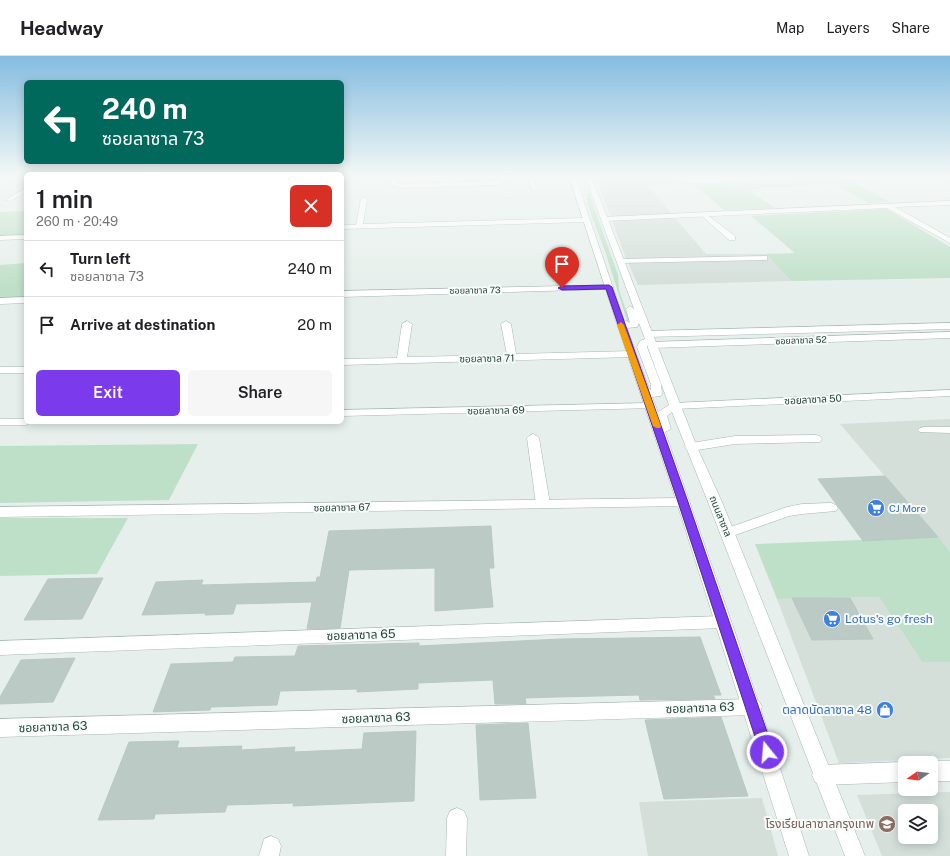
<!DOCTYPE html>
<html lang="en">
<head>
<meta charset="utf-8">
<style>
  :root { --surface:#fff; --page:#f6f6f6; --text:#202124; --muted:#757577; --line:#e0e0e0; --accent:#7c3aed }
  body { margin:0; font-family:"Public Sans","Noto Sans Thai",sans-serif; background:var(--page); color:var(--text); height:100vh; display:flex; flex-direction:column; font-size:15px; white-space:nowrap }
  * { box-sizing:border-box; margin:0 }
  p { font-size:13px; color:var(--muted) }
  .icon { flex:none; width:22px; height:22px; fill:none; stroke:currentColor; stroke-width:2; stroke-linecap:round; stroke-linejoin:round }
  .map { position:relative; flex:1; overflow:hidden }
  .panel { position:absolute; left:24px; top:116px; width:320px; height:252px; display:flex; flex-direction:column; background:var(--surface); border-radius:6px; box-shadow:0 2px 10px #0003 }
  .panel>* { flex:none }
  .banner { position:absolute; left:24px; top:24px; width:320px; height:84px; border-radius:6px; box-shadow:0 2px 10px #0003; background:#00695c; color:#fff; overflow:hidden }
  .needle { width:26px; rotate:256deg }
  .buttons { position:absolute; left:898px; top:700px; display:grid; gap:8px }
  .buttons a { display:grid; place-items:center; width:40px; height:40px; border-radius:6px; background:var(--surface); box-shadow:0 2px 10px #0003; font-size:20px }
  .pin { position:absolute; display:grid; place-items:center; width:34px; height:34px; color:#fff; margin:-41px -17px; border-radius:50% 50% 50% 0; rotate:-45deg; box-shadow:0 0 4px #0007 }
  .pin .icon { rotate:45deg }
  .me { position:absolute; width:44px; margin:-22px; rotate:343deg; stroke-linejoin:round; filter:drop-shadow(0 0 3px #0008) }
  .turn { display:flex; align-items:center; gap:14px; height:84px; padding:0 12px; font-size:18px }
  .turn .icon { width:52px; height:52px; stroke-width:2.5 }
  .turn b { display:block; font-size:28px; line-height:34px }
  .round { display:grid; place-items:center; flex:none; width:42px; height:42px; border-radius:6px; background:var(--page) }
  .summary { display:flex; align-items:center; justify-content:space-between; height:68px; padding:0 12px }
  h1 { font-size:24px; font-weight:600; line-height:30px }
  .primary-button { display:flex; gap:8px; margin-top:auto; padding:8px 12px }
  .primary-button a { flex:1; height:46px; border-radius:6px; background:var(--accent); color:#fff; font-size:16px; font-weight:600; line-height:46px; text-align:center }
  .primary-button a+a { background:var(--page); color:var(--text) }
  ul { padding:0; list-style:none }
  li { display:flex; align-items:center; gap:12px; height:56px; padding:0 12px; border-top:1px solid var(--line) }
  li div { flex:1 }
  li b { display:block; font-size:15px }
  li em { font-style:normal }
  header { display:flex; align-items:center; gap:24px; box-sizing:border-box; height:56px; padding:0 20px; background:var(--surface); border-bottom:1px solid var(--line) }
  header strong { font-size:19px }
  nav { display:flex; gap:22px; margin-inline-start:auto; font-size:14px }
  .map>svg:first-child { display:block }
  .built { fill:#d4dfda; fill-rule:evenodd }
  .green { fill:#bfe0c8 }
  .building { fill:#bbcac4; stroke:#b8c9c2 }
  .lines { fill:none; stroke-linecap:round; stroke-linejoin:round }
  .service-casing { stroke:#a8b8b2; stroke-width:1 }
  .minor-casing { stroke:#a8b8b2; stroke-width:1 }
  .tertiary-casing { stroke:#a8b8b2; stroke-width:1 }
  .service { fill:#fff; fill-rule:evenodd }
  .minor { fill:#fff; fill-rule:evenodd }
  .tertiary { fill:#fff; fill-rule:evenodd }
  .route { fill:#7c3aed; stroke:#51269a }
  .slow { fill:#f59e0b }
  .labels { text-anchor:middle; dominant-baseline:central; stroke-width:4; stroke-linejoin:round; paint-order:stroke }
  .far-street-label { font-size:9px; fill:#24423a; stroke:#f7fbf9 }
  .street-label { font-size:10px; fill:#24423a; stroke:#f7fbf9 }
  .shop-label { font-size:10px; fill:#366cbe; stroke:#f7fbf9; text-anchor:start }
  .near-shop-label { font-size:12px; fill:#366cbe; stroke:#f7fbf9; text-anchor:start }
  .near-street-label { font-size:12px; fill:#24423a; stroke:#f7fbf9 }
  .near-education-label { font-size:12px; fill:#785e54; stroke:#f7fbf9; text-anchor:end }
</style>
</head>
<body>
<header>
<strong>Headway</strong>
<nav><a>Map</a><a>Layers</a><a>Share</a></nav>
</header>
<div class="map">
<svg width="950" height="800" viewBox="0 0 950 800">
  <rect width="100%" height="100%" fill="#e6efeb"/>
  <!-- built -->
  <g class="built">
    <path d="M596,120H950V121L823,128L739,135L717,125L648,130L706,198H766L791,225L638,229L625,200Z"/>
    <path d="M950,363V496L840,368Z"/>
    <path d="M879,541L922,606H950V702L839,707L777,543Z"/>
    <path d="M950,736V800H882L857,739ZM905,755H931V781H905Z"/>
    <path d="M762,742L778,800H648L639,746Z"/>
  </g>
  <!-- green -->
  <g class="green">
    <path d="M717,125L739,135L749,134L775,152L724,154L692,127Z"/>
    <path d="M853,126L890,146L868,147L833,127Z"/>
    <path d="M587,137H589L618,219L619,234L630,266L627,265L606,198L587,147Z"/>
    <path d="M887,153L950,191V222L791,225L766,198L795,197L751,160Z"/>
    <path d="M26,155V180L0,181V156Z"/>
    <path d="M26,207V242L0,243V209Z"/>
    <path d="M198,388L169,444L0,447V390Z"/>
    <path d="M0,462H128L97,518L0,520Z"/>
    <path d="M938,481L950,496V606H922L879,541L777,543L755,488Z"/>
  </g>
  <!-- building -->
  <g class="building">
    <path d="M885,420L938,481L863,485L818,423Z"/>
    <path d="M491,470L494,512H489L493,551L435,555V512L349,514L340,572L307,573L312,546L236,548L233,558L205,559L206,557L142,559L156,526L203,524L201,529L316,526L317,521H320L329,475Z"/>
    <path d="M103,522L82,563L24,564L48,523Z"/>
    <path d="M792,542H850L873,583L812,584Z"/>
    <path d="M700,581L721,639H713L715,643L640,644L639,639L556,641L525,642L526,648H495L493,624L418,627V633L357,636V633L280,635L277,649L211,651L210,654L153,656L171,608L233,606L235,601L295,600L298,590L419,587V590L560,583Z"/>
    <path d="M75,602L53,646L0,648V641L21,604Z"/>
    <path d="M721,661L748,740L664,743L645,664Z"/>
    <path d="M528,667L536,742L480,744L476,669Z"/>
    <path d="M416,675L414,745L293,750L294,747L227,749L225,756L155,758L154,763L98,764L129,686L179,685L177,692L242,690L241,694L295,691L294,696L362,693L364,677Z"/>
  </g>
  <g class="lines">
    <defs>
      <g id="service">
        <path d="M669,120L697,123L814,120L811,122L697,127L681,126Z"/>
        <path d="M702,158H706L735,180V184H729L702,160Z"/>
        <path d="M533,378L537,380L539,382L550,448L548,451L543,452L538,451L536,448L527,382L529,380Z"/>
        <path d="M816,379L820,380L822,383L820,386L735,388L691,395L687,394L685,391L687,388L691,387L735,380Z"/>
        <path d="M831,447L836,449L838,452L836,455L802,458L789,460L727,482L722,480L720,477L722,474L787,451L802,448Z"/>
      </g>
      <g id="minor">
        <path d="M390,120H396L397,127L402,128L495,125L499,124L498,120H504L505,125L495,129L402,132L392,129Z"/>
        <path d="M528,120H534L536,134L531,133Z"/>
        <path d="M26,132V136L10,145L5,144Z"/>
        <path d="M364,141L367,143L363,168L585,162L588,164L585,166L342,173V169H356L361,143Z"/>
        <path d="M950,145V149L895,151L950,182V187L887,152L604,165L601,163L604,161Z"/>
        <path d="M26,179V183L0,184V180Z"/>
        <path d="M764,200H767V204L620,207L616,205L620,203Z"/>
        <path d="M609,229H612L613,231L612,233L342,241V235Z"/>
        <path d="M26,241V247L0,248V242Z"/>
        <path d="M407,265L412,268L407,301L507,299L501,268L506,265L511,268L516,298L632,295L637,298L632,301L342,309V303L397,302L402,268Z"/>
        <path d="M950,267V273L648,281L643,278L648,275Z"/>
        <path d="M950,276V282L652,292L647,289L652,286Z"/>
        <rect x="0" y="311" width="26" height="6"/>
        <path d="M950,334V340L675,353L670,350L675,347Z"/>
        <path d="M650,347L655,350L654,352L342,360V354Z"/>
        <path d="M0,363H26V366H32L26,369H0Z"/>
        <path d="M924,371H950V377L920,376L918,374L920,372Z"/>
        <path d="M683,442L688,443L690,446L688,449L683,450L0,461V451Z"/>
        <path d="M722,560L728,561L730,566L728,571L722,572L0,599V585Z"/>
        <path d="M753,643L759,645L762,651L759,657L753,659L0,681V663Z"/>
        <path d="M931,705H950V725H931V707H927Z"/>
        <path d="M905,706L906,707H905V726L822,729L815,726L812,719L815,712L822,709Z"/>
        <path d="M457,752L464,755L467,762L466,800H446L447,762L450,755Z"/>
        <path d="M271,780L278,783L281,790L279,800H259L264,783Z"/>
      </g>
      <path id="tertiary" d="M569,120H575L624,264L630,267L626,253L630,250L634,253L585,120H591L697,391L722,446L865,800H845L708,446L672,356L667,360L671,373L665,376L736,579L809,800H789L677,447L616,265ZM639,267L645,283L640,285L637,291L651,328V334L649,333L627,272L637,271ZM647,289L669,349L658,356L652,341L661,340L662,338L661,328L647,291Z"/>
    </defs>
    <!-- service casing -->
    <use href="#service" class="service-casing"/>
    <!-- minor casing -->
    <use href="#minor" class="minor-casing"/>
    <!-- tertiary casing -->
    <use href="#tertiary" class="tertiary-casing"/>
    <!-- service -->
    <use href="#service" class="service"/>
    <!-- minor -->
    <use href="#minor" class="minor"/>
    <!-- tertiary -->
    <use href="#tertiary" class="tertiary"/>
  </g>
  <!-- sky -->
  <linearGradient id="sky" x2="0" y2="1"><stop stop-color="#84bce0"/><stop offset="0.52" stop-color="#f4f8f6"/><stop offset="1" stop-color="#f4f8f6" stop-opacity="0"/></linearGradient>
  <rect width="950" height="232" fill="url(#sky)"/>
  <!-- route -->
  <path class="route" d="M609,229L612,231L688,446L774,696L772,701L767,703L762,701L760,696L678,446L606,233L562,234L558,232L562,230Z"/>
  <!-- slow -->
  <path class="slow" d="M621,266L624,269L661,370L660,372H657L653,370L617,269Z"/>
  <!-- icons -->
  <defs>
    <symbol id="supermarket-disc" viewBox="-11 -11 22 22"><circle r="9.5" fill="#3f7fe0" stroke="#f7fbf9"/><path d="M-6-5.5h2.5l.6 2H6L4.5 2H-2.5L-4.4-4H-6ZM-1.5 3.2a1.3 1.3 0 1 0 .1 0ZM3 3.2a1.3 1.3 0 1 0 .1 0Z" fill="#fff"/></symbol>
    <symbol id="shop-disc" viewBox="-11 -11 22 22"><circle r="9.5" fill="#3f7fe0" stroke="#f7fbf9"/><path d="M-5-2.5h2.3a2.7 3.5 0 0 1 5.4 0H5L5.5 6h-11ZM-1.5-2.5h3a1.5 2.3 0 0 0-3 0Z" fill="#fff"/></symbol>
    <symbol id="school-disc" viewBox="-11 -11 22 22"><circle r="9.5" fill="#8d6e63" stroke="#f7fbf9"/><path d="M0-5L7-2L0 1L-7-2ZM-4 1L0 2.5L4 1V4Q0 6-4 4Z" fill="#fff"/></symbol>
  </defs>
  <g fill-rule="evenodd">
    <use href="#supermarket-disc" x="866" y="442" width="20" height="20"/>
    <use href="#supermarket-disc" x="822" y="553" width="20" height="20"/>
    <use href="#shop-disc" x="875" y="644" width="20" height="20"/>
    <use href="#school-disc" x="877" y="758" width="20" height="20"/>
  </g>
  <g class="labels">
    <!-- far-street labels -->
    <g class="far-street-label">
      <text transform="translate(475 234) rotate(-1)">ซอยลาซาล 73</text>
      <text transform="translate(801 284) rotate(-2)">ซอยลาซาล 52</text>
    </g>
    <!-- street labels -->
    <g class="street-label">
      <text transform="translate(487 302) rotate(-1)">ซอยลาซาล 71</text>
      <text transform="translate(813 343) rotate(-3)">ซอยลาซาล 50</text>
      <text transform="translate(496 354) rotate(-1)">ซอยลาซาล 69</text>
      <text transform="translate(342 451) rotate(-1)">ซอยลาซาล 67</text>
      <text transform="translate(721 460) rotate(68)">ถนนลาซาล</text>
    </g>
    <!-- shop labels -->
    <g class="shop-label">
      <text x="889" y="452">CJ More</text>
    </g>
    <!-- near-shop labels -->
    <g class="near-shop-label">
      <text x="845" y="563">Lotus's go fresh</text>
      <text x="872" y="654" text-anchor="end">ตลาดนัดลาซาล 48</text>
    </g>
    <!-- near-street labels -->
    <g class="near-street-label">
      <text transform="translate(361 579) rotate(-2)">ซอยลาซาล 65</text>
      <text transform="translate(700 652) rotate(-2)">ซอยลาซาล 63</text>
      <text transform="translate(376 662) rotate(-2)">ซอยลาซาล 63</text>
      <text transform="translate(53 671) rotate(-2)">ซอยลาซาล 63</text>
    </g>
    <!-- near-education labels -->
    <g class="near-education-label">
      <text x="874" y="768">โรงเรียนลาซาลกรุงเทพ</text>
    </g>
  </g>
</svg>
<div class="buttons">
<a><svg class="needle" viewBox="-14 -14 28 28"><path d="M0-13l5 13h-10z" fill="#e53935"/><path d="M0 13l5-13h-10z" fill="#757577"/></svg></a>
<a><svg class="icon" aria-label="layers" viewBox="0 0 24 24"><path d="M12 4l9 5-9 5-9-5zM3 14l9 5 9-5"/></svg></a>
</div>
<div class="pin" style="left:562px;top:232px;background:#d93025"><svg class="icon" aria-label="arrive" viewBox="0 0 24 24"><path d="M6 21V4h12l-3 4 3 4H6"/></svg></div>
<svg class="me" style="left:767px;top:696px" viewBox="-20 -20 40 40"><circle r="17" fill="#7c3aed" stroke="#fff" stroke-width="3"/><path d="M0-11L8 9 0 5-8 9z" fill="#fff"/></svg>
<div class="banner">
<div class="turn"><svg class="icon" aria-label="left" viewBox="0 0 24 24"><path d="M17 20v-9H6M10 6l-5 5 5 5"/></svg><div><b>240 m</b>ซอยลาซาล 73</div></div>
</div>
<section class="panel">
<div class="summary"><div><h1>1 min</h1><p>260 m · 20:49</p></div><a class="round" style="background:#d93025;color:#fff"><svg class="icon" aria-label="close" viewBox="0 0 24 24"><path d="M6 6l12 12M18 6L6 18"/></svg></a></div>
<ul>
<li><svg class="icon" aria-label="left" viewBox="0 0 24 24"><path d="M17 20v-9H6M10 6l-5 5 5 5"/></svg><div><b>Turn left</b><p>ซอยลาซาล 73</p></div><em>240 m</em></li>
<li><svg class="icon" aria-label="arrive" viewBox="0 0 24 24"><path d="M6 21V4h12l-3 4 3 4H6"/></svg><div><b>Arrive at destination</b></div><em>20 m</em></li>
</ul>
<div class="primary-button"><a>Exit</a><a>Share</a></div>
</section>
</div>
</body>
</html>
